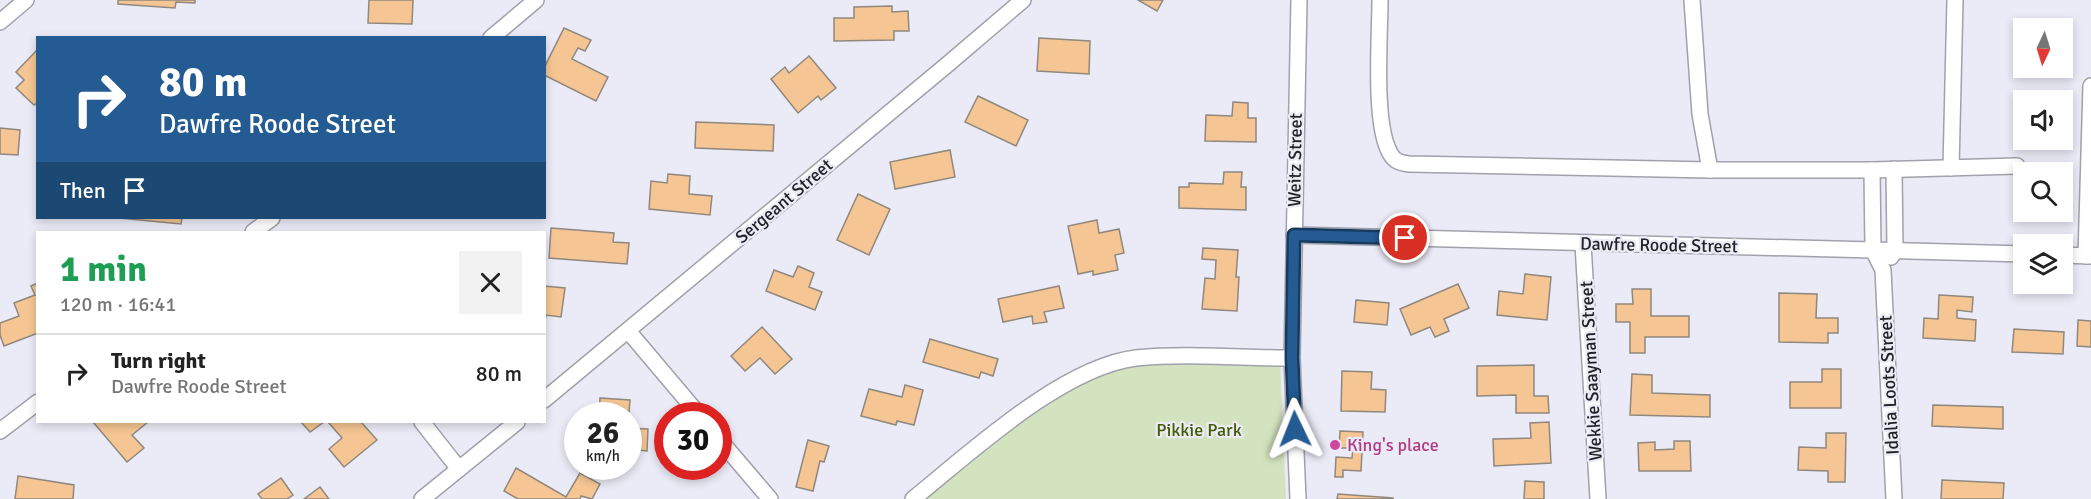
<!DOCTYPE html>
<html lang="en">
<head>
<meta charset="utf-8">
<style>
  :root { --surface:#fff; --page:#f2f2f2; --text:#222; --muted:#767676; --line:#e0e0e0 }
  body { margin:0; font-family:Signika,sans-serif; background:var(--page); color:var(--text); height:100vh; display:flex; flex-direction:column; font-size:22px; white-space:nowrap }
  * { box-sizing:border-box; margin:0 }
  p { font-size:20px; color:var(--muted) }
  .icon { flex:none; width:33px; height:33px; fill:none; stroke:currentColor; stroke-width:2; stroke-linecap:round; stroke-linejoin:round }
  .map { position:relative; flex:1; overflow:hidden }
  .sheet { position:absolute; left:36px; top:231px; width:510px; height:192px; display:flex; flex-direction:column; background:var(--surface); border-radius:0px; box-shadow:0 3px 9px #0003 }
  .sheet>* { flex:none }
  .guide { position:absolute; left:36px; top:36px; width:510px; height:183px; border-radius:0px; box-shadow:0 3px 9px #0003; background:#235b92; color:#fff; overflow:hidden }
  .needle { width:39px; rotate:184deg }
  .buttons { position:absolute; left:2013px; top:18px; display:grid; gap:12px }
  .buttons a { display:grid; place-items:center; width:60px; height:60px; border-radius:0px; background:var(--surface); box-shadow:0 3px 9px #0003; font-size:30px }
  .speed { position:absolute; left:564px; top:402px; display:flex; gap:12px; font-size:30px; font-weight:700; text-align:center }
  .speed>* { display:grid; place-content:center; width:78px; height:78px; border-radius:50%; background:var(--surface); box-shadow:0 3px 9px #0003; line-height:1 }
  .speed small { font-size:15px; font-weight:400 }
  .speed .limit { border:9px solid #d22; background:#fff; color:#111 }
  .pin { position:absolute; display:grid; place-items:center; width:51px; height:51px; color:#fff; margin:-26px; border:3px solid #fff; border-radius:50%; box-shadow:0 2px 6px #0007 }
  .me { position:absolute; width:66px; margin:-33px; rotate:358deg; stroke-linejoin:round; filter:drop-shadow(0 0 4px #0008) }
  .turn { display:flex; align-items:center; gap:21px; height:126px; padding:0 24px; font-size:27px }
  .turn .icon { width:78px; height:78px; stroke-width:2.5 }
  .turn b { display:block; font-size:42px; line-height:51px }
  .then { display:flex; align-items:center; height:57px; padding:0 24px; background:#0003; gap:12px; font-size:22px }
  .round { display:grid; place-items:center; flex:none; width:63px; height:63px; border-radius:0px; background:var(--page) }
  .head { display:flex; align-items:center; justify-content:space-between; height:102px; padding:0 24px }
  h1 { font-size:36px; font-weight:800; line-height:45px; color:#1e9e55 }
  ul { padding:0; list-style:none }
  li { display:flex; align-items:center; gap:18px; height:78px; padding:0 24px; border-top:2px solid var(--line) }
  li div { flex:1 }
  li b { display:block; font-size:22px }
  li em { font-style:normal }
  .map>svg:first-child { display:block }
  .green { fill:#d3e3bf }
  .building { fill:#f5c693; stroke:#90887f; stroke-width:1.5 }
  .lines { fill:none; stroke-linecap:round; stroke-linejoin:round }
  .street-casing { stroke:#a1a1ac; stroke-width:18 }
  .street { stroke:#fff; stroke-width:15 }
  .route-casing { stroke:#173b5f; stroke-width:15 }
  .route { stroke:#235b92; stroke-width:10 }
  .hotel-dot { fill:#d1479c; stroke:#ebebf7; stroke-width:2 }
  .labels { text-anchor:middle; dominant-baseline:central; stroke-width:4.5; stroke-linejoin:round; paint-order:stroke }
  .street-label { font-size:18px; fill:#222226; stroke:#ebebf7 }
  .park-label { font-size:18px; fill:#405d00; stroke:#ebebf7 }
  .hotel-label { font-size:18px; fill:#b23c85; stroke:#ebebf7; text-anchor:start }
</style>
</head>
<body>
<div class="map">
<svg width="2091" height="499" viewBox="0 0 2091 499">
  <rect width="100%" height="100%" fill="#ebebf7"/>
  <!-- green -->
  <path class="green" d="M1280,359L1286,499H919L1050,395L1129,361Z"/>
  <!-- building -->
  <g class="building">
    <path d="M118,0H195V3L176,2L175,8L118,4Z"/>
    <path d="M369,0H413L412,24L368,23Z"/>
    <path d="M1138,0H1163L1157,11Z"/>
    <path d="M892,6V12L908,11L909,31H894V40L834,41V18H854V7Z"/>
    <path d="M564,28L591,40L585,51L578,48L572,59L608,77L596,101L544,75V68Z"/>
    <path d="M1039,38L1090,41L1089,74L1037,71Z"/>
    <path d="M36,51L38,53V102L34,105L16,88L24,80L16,72Z"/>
    <path d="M809,56L836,88L821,100L818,96L798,113L771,79L785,67L789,73Z"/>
    <path d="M978,96L1028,120L1016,146L965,122Z"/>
    <path d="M1233,102L1248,103V118H1256V142L1205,141L1206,115L1232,116Z"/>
    <path d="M696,122L774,125L773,151L695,148Z"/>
    <path d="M0,128L20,130L18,155L0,154Z"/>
    <path d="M950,150L955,177L895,189L890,162Z"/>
    <path d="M1224,172H1242L1241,187H1246V210L1179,208V187H1189V183L1223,184Z"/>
    <path d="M668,174L690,176L689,194L712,196L710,215L649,209L651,181L667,183Z"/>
    <path d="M858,194L890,209L869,255L837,240Z"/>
    <path d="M119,218H182L181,224Z"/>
    <path d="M1097,220L1099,233L1119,229L1124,253L1115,255L1118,270L1093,275V271L1078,274L1068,226Z"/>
    <path d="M551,228L614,233L613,242L629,243L627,264L549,258Z"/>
    <path d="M1203,248L1238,250L1236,277H1239L1237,311L1202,309L1205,278L1215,279L1216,260L1202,259Z"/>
    <path d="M798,266L814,273L809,287L822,292L815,310L766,291L774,270L793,277Z"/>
    <path d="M1525,274L1551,277L1547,320L1497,315L1499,291L1523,294Z"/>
    <path d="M38,283V333L4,346L0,335V323L19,316L14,303L35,295L31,286Z"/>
    <path d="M1458,284L1469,308L1444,319L1449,331L1435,337L1430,327L1411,335L1400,309Z"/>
    <path d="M544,286L565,288L561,317L546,315L544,324Z"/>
    <path d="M1059,286L1064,308L1044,312L1047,322L1033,324L1032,316L1003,322L998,299Z"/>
    <path d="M1632,289H1651V316H1689V337H1645V353H1630V322H1616V304H1633Z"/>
    <path d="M1779,293L1817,294L1816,318H1838V333H1828V343L1779,342Z"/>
    <path d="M1939,295L1973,297L1972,312L1957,310V318L1976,320L1975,341L1923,338L1924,318L1938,319Z"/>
    <path d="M1356,300L1389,303L1387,325L1354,322Z"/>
    <path d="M2078,320L2091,321V347L2077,346Z"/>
    <path d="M762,327L792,359L775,374L760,358L745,371L731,356Z"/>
    <path d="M2014,329L2064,332L2063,354L2012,352Z"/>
    <path d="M930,339L998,359L993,376L981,372L979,378L923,362Z"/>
    <path d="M1534,365V396H1548L1549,413H1516V395L1477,396V366Z"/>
    <path d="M1822,369H1841V408H1790V382H1822Z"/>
    <path d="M1342,371L1372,372L1371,389L1386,390L1385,412L1341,411Z"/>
    <path d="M1632,374L1652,375V393L1710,395V417L1630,415Z"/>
    <path d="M905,385L923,390L914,425L897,421L896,425L861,416L869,389L902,397Z"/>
    <path d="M600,398L630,400L628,425V416H599Z"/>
    <path d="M1933,405L2003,407V429L1932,426Z"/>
    <path d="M93,422H148L132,435L144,448L127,462Z"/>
    <path d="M301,422H324L310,432Z"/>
    <path d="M328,422H361L377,440L344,467L329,449L342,438Z"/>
    <path d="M1549,422L1551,463L1494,466L1493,439L1531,438L1530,423Z"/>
    <path d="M628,428L648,429L647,451L628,449Z"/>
    <path d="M1340,431L1363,432L1361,471L1343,470V477H1335L1336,457L1352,458L1353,448H1339Z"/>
    <path d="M1826,433H1846L1845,482H1828V471L1798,470L1799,447L1826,448Z"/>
    <path d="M808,440L829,446L824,462L820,461L813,491L796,487Z"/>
    <path d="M1674,441H1690L1691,471H1639L1638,443L1655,442V450L1674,449Z"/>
    <path d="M516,468L566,497L580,473L600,484L592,499L581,496L580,499H518L504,491Z"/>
    <path d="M18,476L74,485L73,499H15Z"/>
    <path d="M281,478L293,495L287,499H262L258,494Z"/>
    <path d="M1942,480L2004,483L2003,499H1941Z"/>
    <path d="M1525,481L1544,482V499H1524Z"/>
    <path d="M320,487L329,499H304Z"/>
    <path d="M1338,494L1393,498V499H1337Z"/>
  </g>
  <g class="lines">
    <defs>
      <g id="street">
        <path d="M1380,0C1380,36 1373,124 1390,153C1394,161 1400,163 1409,164L1710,170H1872L2017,166"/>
        <path d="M1692,0L1700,114L1710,170"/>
        <path d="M0,22L26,0"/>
        <path d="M491,38L536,0"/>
        <path d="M1951,168L1955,0"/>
        <path d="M1872,170L1873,250L1883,270L1894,499"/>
        <path d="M253,232L272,218"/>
        <path d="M1294,235L2024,254"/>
        <path d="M1583,244L1598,499"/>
        <path d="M2062,255L2091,256"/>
        <path d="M2086,256L2091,86"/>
        <path d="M1891,257L1895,250L1894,169"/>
        <path d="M629,332L700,416"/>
        <path d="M544,400L948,64L1023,0"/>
        <path d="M422,422L459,469"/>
        <path d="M0,431L38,402"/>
        <path d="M718,438L770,499"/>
        <path d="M422,499L517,422"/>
        <path d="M913,499C970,453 1062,367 1136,358C1185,353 1242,358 1292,358"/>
        <path d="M1298,499L1292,358L1299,0"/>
      </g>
    </defs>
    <!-- street casing -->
    <use href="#street" class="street-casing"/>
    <!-- street -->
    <use href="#street" class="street"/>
  </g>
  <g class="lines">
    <defs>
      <path id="route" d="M1295,429L1292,358L1294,235L1405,238"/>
    </defs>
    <!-- route casing -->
    <use href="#route" class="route-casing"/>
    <!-- route -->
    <use href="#route" class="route"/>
  </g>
  <!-- markers -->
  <circle class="hotel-dot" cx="1335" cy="445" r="6"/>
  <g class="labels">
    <!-- street labels -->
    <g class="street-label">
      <text transform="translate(1295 160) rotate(-89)">Weitz Street</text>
      <text transform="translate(784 201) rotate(-40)">Sergeant Street</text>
      <text transform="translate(1659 245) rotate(1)">Dawfre Roode Street</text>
      <text transform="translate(1591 371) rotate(-93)">Wekkie Saayman Street</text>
      <text transform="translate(1889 385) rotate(-93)">Idalia Loots Street</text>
    </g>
    <!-- park labels -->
    <g class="park-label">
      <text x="1199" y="430">Pikkie Park</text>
    </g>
    <!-- hotel labels -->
    <g class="hotel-label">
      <text x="1347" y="445">King's place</text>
    </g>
  </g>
</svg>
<div class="buttons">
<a><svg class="needle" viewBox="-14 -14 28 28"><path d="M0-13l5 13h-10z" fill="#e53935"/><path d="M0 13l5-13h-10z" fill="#767676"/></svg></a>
<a><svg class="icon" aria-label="sound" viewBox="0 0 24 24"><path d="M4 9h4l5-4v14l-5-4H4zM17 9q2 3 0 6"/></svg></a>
<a><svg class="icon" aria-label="search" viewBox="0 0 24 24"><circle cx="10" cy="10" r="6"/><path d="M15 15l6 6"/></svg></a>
<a><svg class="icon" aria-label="layers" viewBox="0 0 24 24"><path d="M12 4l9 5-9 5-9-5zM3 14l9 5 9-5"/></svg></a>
</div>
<div class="speed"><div>26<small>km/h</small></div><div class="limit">30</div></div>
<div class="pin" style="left:1405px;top:238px;background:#d93025"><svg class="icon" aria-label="arrive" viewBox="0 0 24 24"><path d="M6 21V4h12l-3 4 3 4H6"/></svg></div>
<svg class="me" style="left:1295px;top:429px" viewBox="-20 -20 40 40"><path d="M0-17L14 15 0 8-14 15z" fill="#235b92" stroke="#fff" stroke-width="4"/></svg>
<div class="guide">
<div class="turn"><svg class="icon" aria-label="right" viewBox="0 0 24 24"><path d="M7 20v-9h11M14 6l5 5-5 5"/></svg><div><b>80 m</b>Dawfre Roode Street</div></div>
<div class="then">Then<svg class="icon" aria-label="arrive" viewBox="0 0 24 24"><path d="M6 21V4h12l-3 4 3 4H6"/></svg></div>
</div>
<section class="sheet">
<div class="head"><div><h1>1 min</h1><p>120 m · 16:41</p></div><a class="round"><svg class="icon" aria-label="close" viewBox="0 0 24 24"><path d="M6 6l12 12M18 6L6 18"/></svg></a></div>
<ul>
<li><svg class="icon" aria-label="right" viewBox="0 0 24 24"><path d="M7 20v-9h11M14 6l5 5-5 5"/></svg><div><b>Turn right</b><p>Dawfre Roode Street</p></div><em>80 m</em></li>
</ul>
</section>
</div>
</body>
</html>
